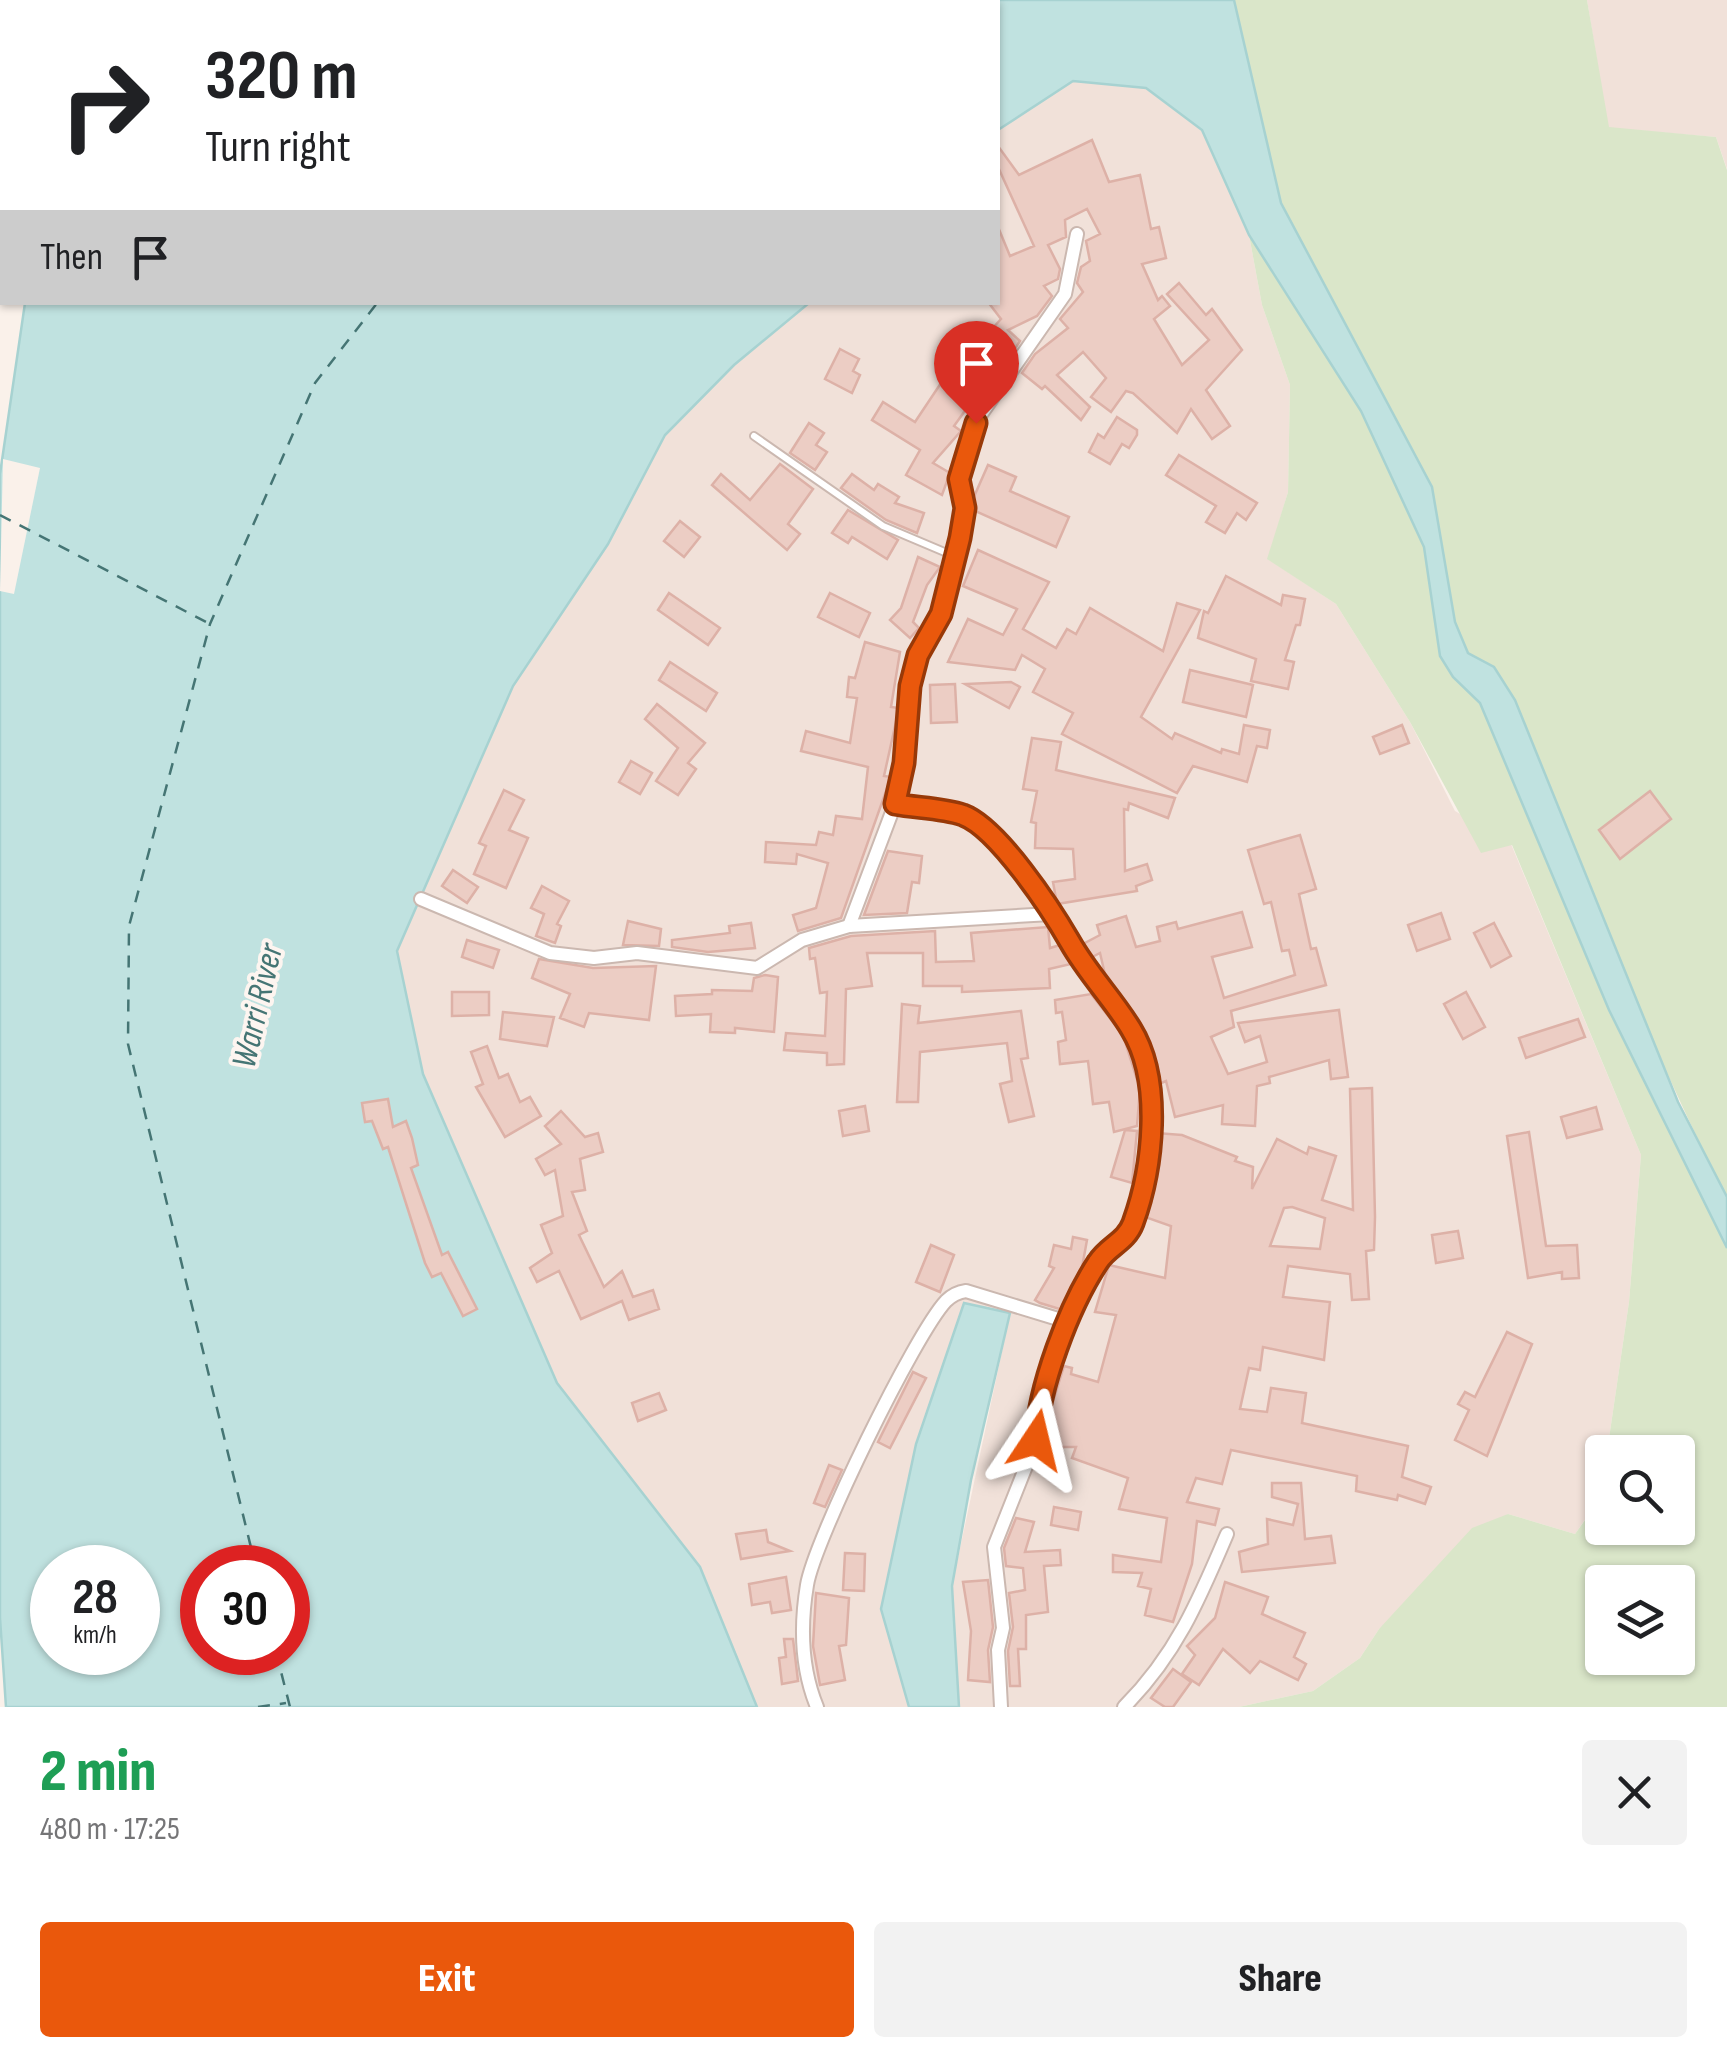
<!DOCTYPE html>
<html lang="en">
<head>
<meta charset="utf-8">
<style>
  :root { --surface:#fff; --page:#f2f2f2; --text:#202124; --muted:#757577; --accent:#ea580c }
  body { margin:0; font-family:"Sofia Sans Condensed",sans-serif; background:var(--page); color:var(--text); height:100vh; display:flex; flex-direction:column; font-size:38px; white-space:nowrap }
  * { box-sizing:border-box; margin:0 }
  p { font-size:32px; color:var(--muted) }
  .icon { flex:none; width:55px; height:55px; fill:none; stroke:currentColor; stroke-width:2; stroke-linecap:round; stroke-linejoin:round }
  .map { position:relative; height:1707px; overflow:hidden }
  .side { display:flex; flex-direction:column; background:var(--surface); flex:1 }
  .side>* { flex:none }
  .hud { position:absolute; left:0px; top:0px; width:1000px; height:305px; box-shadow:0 2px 8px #0004; background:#fff; color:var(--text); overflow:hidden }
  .controls { position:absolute; left:1585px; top:1435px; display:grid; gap:20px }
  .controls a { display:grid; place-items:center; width:110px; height:110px; border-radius:10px; background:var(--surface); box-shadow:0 2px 8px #0004; font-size:50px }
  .speed { position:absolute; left:30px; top:1545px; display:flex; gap:20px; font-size:50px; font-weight:700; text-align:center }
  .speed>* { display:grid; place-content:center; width:130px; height:130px; border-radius:50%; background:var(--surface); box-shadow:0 2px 8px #0004; line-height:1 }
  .speed small { font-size:25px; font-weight:400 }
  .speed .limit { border:15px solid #d22; background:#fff; color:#111 }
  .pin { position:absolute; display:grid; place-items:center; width:85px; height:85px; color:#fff; margin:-102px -42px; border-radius:50% 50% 50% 0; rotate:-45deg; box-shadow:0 0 10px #0007 }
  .pin .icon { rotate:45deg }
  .me { position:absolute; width:110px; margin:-55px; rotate:10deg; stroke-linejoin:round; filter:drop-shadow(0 0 8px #0008) }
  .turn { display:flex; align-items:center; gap:35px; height:210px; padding:0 40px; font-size:45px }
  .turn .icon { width:130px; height:130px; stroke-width:2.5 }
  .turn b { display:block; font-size:70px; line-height:85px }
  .then { display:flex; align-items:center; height:95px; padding:0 40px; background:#0003; gap:20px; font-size:38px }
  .round { display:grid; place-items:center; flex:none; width:105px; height:105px; border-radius:10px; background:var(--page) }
  .overview { display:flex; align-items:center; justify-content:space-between; height:170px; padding:0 40px }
  h1 { font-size:60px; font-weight:800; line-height:75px; color:#1e9e55 }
  .button { display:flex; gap:20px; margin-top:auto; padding:20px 40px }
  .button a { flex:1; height:115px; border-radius:10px; background:var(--accent); color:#fff; font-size:40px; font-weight:800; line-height:115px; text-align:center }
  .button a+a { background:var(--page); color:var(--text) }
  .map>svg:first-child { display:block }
  .residential { fill:#f1e1d9 }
  .green { fill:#dae6c9; fill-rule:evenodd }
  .water { fill:#c0e2e0; stroke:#a7d2d1; stroke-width:2.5; fill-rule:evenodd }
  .pier { fill:#faf1ea }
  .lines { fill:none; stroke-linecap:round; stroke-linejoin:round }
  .ferry { stroke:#457574; stroke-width:2.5; stroke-dasharray:12 10; stroke-linecap:butt }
  .building { fill:#eccdc4; stroke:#ddb1a7; stroke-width:2.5; fill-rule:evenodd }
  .lane-casing { stroke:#cbb8b0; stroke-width:10 }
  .street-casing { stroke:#cbb8b0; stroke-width:16 }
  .lane { stroke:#fff; stroke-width:6 }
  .street { stroke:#fff; stroke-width:12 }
  .route-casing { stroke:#983908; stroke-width:25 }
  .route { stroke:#ea580c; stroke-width:18 }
  .labels { text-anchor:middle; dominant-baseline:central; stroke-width:8; stroke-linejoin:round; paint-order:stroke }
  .water-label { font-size:35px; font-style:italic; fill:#457574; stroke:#fdf5f0 }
</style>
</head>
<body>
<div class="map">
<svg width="1727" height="1707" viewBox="0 0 1727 1707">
  <rect width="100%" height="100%" fill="#faf1ea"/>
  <!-- residential -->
  <g class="residential">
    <path d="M1587,0H1727V169L1716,137L1608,128Z"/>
    <path d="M1073,81L1146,88L1202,130L1249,235L1262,305L1290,385L1288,492L1268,559L1336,604L1410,722L1455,811L1511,844L1641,1155L1629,1302L1607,1452H1602L1600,1498L1575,1534L1508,1514L1379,1629L1360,1658L1313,1691L1239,1707H959L952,1586L1010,1314L964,1304L881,1609L909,1707H757L700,1567L557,1383L423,1074L397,951L513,686L608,544L665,435L734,365L809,303L998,302V130Z"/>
  </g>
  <!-- green -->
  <g class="green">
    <path d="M1234,0H1587L1609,127L1716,137L1727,170V1197C1638,1026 1574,843 1494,667L1468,653L1455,622L1432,487L1281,203Z"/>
    <path d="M1249,235L1361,411L1424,547L1440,656L1453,677L1480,703L1609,1010L1727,1248V1707H1239L1313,1691L1360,1658L1379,1629L1472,1528L1508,1514L1575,1534L1600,1499L1602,1483V1528H1678V1452H1607L1629,1302L1641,1155L1512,845L1481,853L1410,722L1336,604L1267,559L1288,492L1290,385L1262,305ZM1602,1582H1678V1658H1602Z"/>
  </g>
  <!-- water -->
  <g class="water">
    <path d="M23,0H1234L1281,203L1432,487L1455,622L1468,653L1494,667L1515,700L1678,1102L1727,1197V1248L1609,1010L1480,703L1453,677L1440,656L1424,547L1361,411L1249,235L1202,130L1146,88L1073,81L998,130V2Z"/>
    <path d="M25,303H809L734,365L665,435L608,544L513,686L397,951L423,1074L557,1383L700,1567L757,1707H6L0,1618V474ZM52,1568H138V1652H52ZM202,1568H288V1652H202Z"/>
    <path d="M964,1303L1010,1313L971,1480L952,1586L959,1707H909L881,1609L916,1444Z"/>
  </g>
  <!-- pier -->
  <path class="pier" d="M3,459L40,468L14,594L0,591Z"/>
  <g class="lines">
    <!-- ferry -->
    <g class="ferry">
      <path d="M647,2L651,0"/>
      <path d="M0,515L210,624"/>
      <path d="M256,1568L128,1044L129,926L210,624L315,383L378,302"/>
      <path d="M276,1652L290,1707"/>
      <path d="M258,1707L286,1703"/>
    </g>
  </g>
  <!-- building -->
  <g class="building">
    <path d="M1092,140L1109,182L1140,175L1151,229L1159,227L1166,258L1142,264L1158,300L1162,296L1170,306L1154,319L1182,365L1209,340L1167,294L1179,283L1206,315L1212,309L1242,350L1206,390L1230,426L1212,439L1191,409L1177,433L1133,393L1126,391L1111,412L1091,397L1106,378L1083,352L1057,375L1090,407L1081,420L1045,386L1042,389L1022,373L1035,354L1068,328L1060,319L1083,292L1077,283L1081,267L1090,261L1086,241L1100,234L1087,209L1065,220L1066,237L1048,245L1060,269L1058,279L1044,286L1052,296L1037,316L1008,330L1020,341L1008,359L986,339L980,342L1001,319L988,302H998V227L1010,256L1034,246L998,167V146L1019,175Z"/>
    <path d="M840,349L859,359L853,371L860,375L852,393L825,379Z"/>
    <path d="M943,380L972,401L954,426L961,431L933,463L950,473L942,495L906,475L920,450L872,420L883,402L915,422Z"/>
    <path d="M1117,417L1137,430V435L1129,448L1122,444L1110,464L1089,452L1098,434L1104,438Z"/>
    <path d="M809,423L824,433L816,445L827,452L815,470L790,453Z"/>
    <path d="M1179,455L1257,503L1246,520L1237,513L1225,533L1206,522L1216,506L1166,475Z"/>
    <path d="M780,464L813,489L788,524L800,534L787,550L712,485L721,474L750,500Z"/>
    <path d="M988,465L1016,477L1010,491L1069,517L1056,547L975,511L973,499Z"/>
    <path d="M852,474L874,490L878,484L899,497L895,503L924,513L917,533L886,520L841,488Z"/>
    <path d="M848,510L898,540L887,559L852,537L848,543L832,533Z"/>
    <path d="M680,521L700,537L684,557L664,541Z"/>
    <path d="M978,550L1049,582L1023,629L1056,648L1067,629L1076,634L1090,608L1163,651L1177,603L1200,610L1141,717L1172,739L1175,733L1221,753L1222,749L1239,754L1244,725L1270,730L1267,748L1257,746L1247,782L1193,766L1177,793L1062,734L1073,713L1033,692L1045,669L1022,655L1015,670L948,662L968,619L1003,635L1017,609L963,586Z"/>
    <path d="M918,557L940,567L927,585L913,622L919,628L910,638L890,620L901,608Z"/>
    <path d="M1226,576L1281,605L1283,595L1305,599L1300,625H1296L1285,660L1294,662L1288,689L1251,681L1256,659L1198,638L1204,611L1208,613Z"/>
    <path d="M669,593L720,628L708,645L658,610Z"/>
    <path d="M830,593L870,613L859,637L818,617Z"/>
    <path d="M865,642L900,652L891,707L899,708L884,776L891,777L841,918L798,931L793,915L816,908L828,863L797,854L796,864L765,862L766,842L816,845L819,832L833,835L836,816L862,819L868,767L801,751L806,731L850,743L857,698L847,697L849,677L855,678Z"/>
    <path d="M670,662L717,693L706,711L659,680Z"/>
    <path d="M1190,670L1253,685L1246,717L1183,702Z"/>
    <path d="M1011,682L1020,687L1009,708L965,684Z"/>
    <path d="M955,684L957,722L931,723L930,685Z"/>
    <path d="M657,704L705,743L688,763L696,769L678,795L656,781L678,748L645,719Z"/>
    <path d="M1402,725L1409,743L1380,754L1373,737Z"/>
    <path d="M1032,738L1061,742L1056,770L1175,798L1168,818L1129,803L1128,810L1124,809L1125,871L1147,864L1152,880L1136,886L1137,891L1057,904L1053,882L1075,879L1073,849L1035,848L1036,823L1031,822L1037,791L1023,789Z"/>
    <path d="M631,761L652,773L640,794L619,782Z"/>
    <path d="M504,790L524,800L509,830L528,838L506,888L474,874L486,846L479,843Z"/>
    <path d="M1650,791L1671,819L1620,859L1599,830Z"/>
    <path d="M1300,835L1316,889L1299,894L1311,949L1316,948L1326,985L1231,1011L1234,1027L1211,1037L1228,1074L1267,1062L1260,1036L1245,1042L1238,1023L1339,1010L1348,1077L1331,1079L1329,1060L1269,1077L1270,1083L1257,1086L1255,1126L1222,1124L1223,1105L1175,1117L1166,1081L1159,1084L1140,1024L1107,983L1100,953L1090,958L1083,944L1100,935L1097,925L1126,916L1136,947L1160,941L1157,927L1176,922L1178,929L1242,912L1252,947L1212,957L1224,998L1295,975L1289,950L1282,951L1271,902L1264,904L1248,850Z"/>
    <path d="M888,851L922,856L919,883L912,882L907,913L864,915Z"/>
    <path d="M453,870L478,887L467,903L442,886Z"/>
    <path d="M542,886L569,901L557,924L561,926L555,943L536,936L544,914L531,908Z"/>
    <path d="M1441,913L1450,939L1417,951L1408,925Z"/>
    <path d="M628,921L661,929L659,946L623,945Z"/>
    <path d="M751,923L755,948L708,952L672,947V940L730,933L729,926Z"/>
    <path d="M1494,923L1511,956L1491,967L1474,933Z"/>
    <path d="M1048,927L1050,948L1060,945L1071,964L1049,969L1050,988L962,992V986H923V953H867L872,986L846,989L844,1064L827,1065V1053L784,1050L786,1033L825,1036L827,992L820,993L815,958L810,959L809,948L851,936L935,931L936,962L974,961L971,933Z"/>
    <path d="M467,940L499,950L493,968L462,957Z"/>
    <path d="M539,959L593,968L656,966L649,1020L589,1013L584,1027L560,1018L570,994L532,978Z"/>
    <path d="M765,975L778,977L774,1032L735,1028V1033L710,1032L711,1014L676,1016L675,996L712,994V990L752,991L754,978Z"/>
    <path d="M452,992H489V1015L452,1016Z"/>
    <path d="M1466,992L1485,1027L1463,1039L1444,1004Z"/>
    <path d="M1091,994L1123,1035L1140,1089L1137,1126L1114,1132L1109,1102L1093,1104L1088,1061L1060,1064L1058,1042L1066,1040L1062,1012L1056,1013L1055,1000Z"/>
    <path d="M902,1004L920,1006L918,1023L1021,1011L1028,1058L1021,1059L1034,1116L1009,1122L1000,1084L1012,1081L1007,1043L920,1052L918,1102H897Z"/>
    <path d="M503,1012L554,1017L547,1046L500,1039Z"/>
    <path d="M1578,1019L1585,1037L1526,1058L1519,1038Z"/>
    <path d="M487,1046L499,1078L508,1074L520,1102L530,1097L541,1116L505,1137L476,1087L483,1084L471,1052Z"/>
    <path d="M1372,1088L1375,1217L1374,1250L1366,1251L1369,1299L1352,1300L1350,1274L1288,1266L1283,1297L1330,1302L1324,1360L1263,1347L1260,1370L1249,1368L1240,1409L1267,1412L1271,1388L1306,1393L1302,1423L1408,1446L1402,1477L1431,1487L1425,1504L1398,1495L1397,1500L1356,1491L1357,1476L1231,1450L1222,1484L1196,1478L1187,1502L1219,1509L1215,1525L1197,1521L1192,1564L1173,1622L1145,1615L1151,1589L1138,1586L1142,1573L1113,1572V1555L1161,1562L1167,1518L1119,1509L1128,1478L1072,1458L1076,1447H1045L1047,1421L1064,1366L1072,1368L1071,1374L1098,1382L1116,1315L1095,1312L1109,1265L1165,1278L1171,1226L1145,1217L1157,1133L1182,1135L1237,1157L1235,1161L1253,1167L1252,1189L1277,1139L1307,1154L1309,1147L1336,1156L1322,1200L1353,1210L1350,1089ZM1292,1207L1325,1218L1320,1249L1270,1246L1284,1208Z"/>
    <path d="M388,1099L393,1127L406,1121L412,1138L418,1165L411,1168L442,1255L448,1252L477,1309L463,1316L441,1273L432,1277L425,1263L388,1147L383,1149L372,1121L365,1122L362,1103Z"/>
    <path d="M865,1106L869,1131L843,1136L839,1111Z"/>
    <path d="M1596,1107L1602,1129L1567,1138L1561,1117Z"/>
    <path d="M561,1111L585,1137L598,1133L603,1152L580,1159L585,1190L572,1192L587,1231L579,1235L604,1287L622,1271L633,1297L653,1290L659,1309L629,1320L622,1301L581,1319L559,1271L537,1282L530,1268L552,1253L541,1225L563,1216L555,1170L545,1175L536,1159L561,1144L545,1126Z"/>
    <path d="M1125,1130L1137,1131L1132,1183L1111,1177Z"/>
    <path d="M1529,1132L1546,1246L1577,1245L1579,1278L1562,1279V1272L1528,1278L1507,1136Z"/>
    <path d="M1458,1231L1463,1258L1436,1263L1432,1235Z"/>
    <path d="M1073,1237L1087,1240L1081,1273L1063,1310L1040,1303L1035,1300L1054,1268L1049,1266L1054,1245L1071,1249Z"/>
    <path d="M931,1245L954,1255L940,1292L916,1282Z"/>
    <path d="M1507,1332L1532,1344L1487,1456L1455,1440L1469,1410L1458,1404L1465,1392L1475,1397Z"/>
    <path d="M913,1372L926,1378L890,1448L878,1442Z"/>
    <path d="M659,1393L666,1410L638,1421L632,1403Z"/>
    <path d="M829,1465L842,1470L825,1507L814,1503Z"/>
    <path d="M1272,1483H1301L1305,1539L1331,1536L1335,1563L1242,1572L1239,1552L1268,1544L1267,1519L1293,1525L1298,1504L1272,1497Z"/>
    <path d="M1054,1507L1081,1512L1078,1530L1051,1525Z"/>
    <path d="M1016,1518L1034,1522L1025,1552L1060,1550L1061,1565L1044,1566L1048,1612L1026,1615V1649H1018L1020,1686H1010L1008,1651L1013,1627L1009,1593L1025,1590L1023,1568L1006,1566L1004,1548Z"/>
    <path d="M766,1530L768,1542L790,1551L741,1559L736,1534Z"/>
    <path d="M845,1553L865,1554L864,1591L843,1590Z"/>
    <path d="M786,1577L791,1610L772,1613L770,1602L752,1605L749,1584Z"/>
    <path d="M988,1580L993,1627L988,1650L990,1682L968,1680L971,1631L963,1582Z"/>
    <path d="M1225,1582L1268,1597L1262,1614L1305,1633L1294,1657L1306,1664L1298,1680L1260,1661L1250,1673L1223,1649L1199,1685L1182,1674L1195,1655L1187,1646L1215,1618Z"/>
    <path d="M816,1593L849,1598L846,1645L839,1646L845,1680L820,1685L813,1646Z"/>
    <path d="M784,1639H793L798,1681L782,1684L779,1658L786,1657Z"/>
    <path d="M1173,1669L1191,1682L1173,1707H1165L1151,1698Z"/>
  </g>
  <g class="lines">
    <defs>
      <path id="lane" d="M754,436L883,526L954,556"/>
      <g id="street">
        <path d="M895,804L965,816L995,839L1063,929L1089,976L1132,1030L1150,1088L1143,1181L1133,1224L1123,1241L1099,1260L1068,1322L1037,1419L1036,1441L994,1547L1003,1628L998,1650L1001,1707"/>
        <path d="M421,899L550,953L594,958L637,953L757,968L802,940L849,926L1051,914"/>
        <path d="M849,926L895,804L905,763L911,686L918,655L941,614L960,538L965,508L959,479L975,423L1065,294L1077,234"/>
        <path d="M817,1707C801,1668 800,1627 807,1585C814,1541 915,1334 946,1301C952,1295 959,1292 966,1291L1068,1322"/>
        <path d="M1124,1707C1176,1655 1199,1600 1227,1534"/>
      </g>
    </defs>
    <!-- lane casing -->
    <use href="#lane" class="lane-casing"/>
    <!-- street casing -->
    <use href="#street" class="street-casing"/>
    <!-- lane -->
    <use href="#lane" class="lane"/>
    <!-- street -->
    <use href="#street" class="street"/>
  </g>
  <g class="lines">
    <defs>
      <path id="route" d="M976,423L959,479L965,508L960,538L941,614L918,655L910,686L904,763L895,804C916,808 942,808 963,815C998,828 1051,909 1070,942C1088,974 1113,999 1131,1029C1163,1081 1153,1168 1133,1223C1126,1242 1108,1246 1098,1262C1069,1306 1038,1388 1036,1440"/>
    </defs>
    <!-- route casing -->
    <use href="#route" class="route-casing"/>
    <!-- route -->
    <use href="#route" class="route"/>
  </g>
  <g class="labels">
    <!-- water labels -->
    <g class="water-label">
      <text transform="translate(258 1006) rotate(-77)">Warri River</text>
    </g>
  </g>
</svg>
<div class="controls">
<a><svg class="icon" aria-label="search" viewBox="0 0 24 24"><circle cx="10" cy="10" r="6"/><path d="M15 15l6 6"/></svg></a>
<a><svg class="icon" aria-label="layers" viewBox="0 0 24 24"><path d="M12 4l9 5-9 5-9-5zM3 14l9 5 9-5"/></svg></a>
</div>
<div class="speed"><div>28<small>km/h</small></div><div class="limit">30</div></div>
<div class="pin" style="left:976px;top:423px;background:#d93025"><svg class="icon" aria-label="arrive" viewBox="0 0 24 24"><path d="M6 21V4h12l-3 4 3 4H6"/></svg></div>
<svg class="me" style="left:1036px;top:1440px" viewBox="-20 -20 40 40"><path d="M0-17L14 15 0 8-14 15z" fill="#ea580c" stroke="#fff" stroke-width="4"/></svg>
<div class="hud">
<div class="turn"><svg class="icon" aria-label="right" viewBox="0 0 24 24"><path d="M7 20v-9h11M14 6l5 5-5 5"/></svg><div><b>320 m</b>Turn right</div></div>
<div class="then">Then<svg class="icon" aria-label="arrive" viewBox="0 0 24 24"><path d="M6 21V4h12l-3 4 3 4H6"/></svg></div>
</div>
</div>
<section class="side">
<div class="overview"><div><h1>2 min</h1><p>480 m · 17:25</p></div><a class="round"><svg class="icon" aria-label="close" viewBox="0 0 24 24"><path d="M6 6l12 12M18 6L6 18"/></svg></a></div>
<div class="button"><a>Exit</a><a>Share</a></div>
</section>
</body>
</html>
